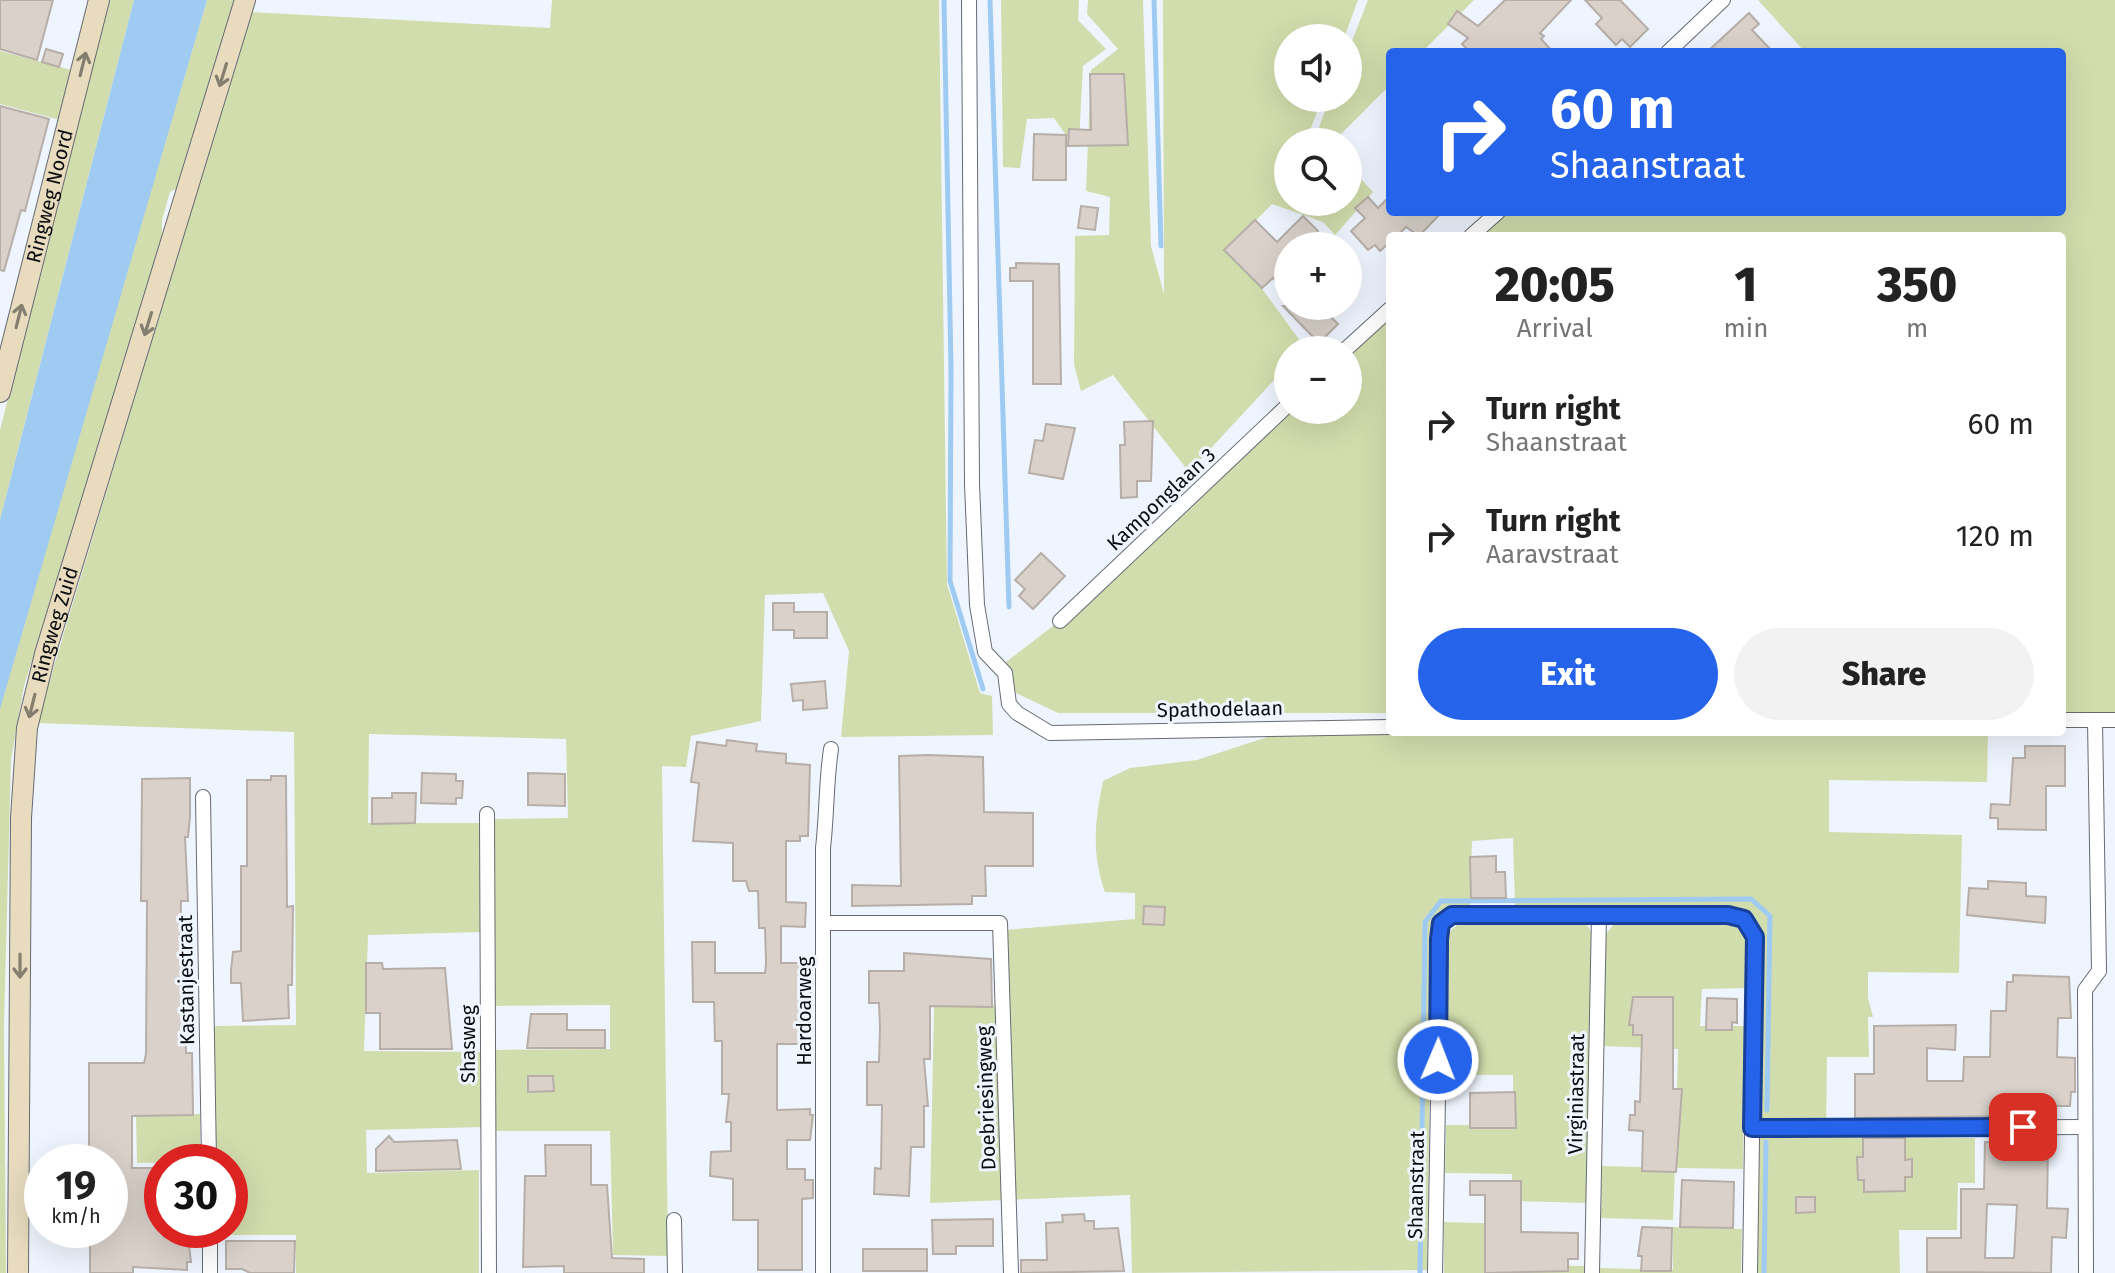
<!DOCTYPE html>
<html lang="en">
<head>
<meta charset="utf-8">
<style>
  :root { --surface:#fff; --page:#f2f2f2; --text:#222; --muted:#767676; --accent:#2563eb }
  body { margin:0; font-family:"Fira Sans",sans-serif; background:var(--page); color:var(--text); height:100vh; display:flex; flex-direction:column; font-size:30px; white-space:nowrap }
  * { box-sizing:border-box; margin:0 }
  p { font-size:26px; color:var(--muted) }
  .icon { flex:none; width:44px; height:44px; fill:none; stroke:currentColor; stroke-width:2; stroke-linecap:round; stroke-linejoin:round }
  .map { position:relative; flex:1; overflow:hidden }
  .details { position:absolute; left:1386px; top:232px; width:680px; height:504px; display:flex; flex-direction:column; background:var(--surface); border-radius:8px; box-shadow:0 8px 32px #0002 }
  .details>* { flex:none }
  .banner { position:absolute; left:1386px; top:48px; width:680px; height:168px; border-radius:8px; box-shadow:0 8px 32px #0002; background:#2563eb; color:#fff; overflow:hidden }
  .tools { position:absolute; left:1274px; top:24px; display:grid; gap:16px }
  .tools a { display:grid; place-items:center; width:88px; height:88px; border-radius:50%; background:var(--surface); box-shadow:0 8px 32px #0002; font-size:40px }
  .speed { position:absolute; left:24px; top:1144px; display:flex; gap:16px; font-size:40px; font-weight:700; text-align:center }
  .speed>* { display:grid; place-content:center; width:104px; height:104px; border-radius:50%; background:var(--surface); box-shadow:0 8px 32px #0002; line-height:1 }
  .speed small { font-size:20px; font-weight:400 }
  .speed .limit { border:12px solid #d22; background:#fff; color:#111 }
  .pin { position:absolute; display:grid; place-items:center; width:68px; height:68px; color:#fff; margin:-34px; border-radius:16px; box-shadow:0 4px 12px #0006 }
  .me { position:absolute; width:88px; margin:-44px; rotate:1deg; stroke-linejoin:round; filter:drop-shadow(0 0 6px #0008) }
  .turn { display:flex; align-items:center; gap:28px; height:168px; padding:0 32px; font-size:36px }
  .turn .icon { width:104px; height:104px; stroke-width:2.5 }
  .turn b { display:block; font-size:56px; line-height:68px }
  .eta { display:flex; justify-content:space-evenly; align-items:center; height:136px; text-align:center }
  .eta b { font-size:48px; font-weight:800; line-height:56px }
  .cta { display:flex; gap:16px; margin-top:auto; padding:16px 32px }
  .cta a { flex:1; height:92px; border-radius:48px; background:var(--accent); color:#fff; font-size:32px; font-weight:800; line-height:92px; text-align:center }
  .cta a+a { background:var(--page); color:var(--text) }
  ul { padding:0; list-style:none }
  li { display:flex; align-items:center; gap:24px; height:112px; padding:0 32px }
  li div { flex:1 }
  li b { display:block; font-size:30px }
  li em { font-style:normal }
  .map>svg:first-child { display:block }
  .green { fill:#d2ddad }
  .water { fill:#9fcbf3 }
  .lines { fill:none; stroke-linecap:round; stroke-linejoin:round }
  .stream { stroke:#9fcbf3; stroke-width:5 }
  .building { fill:#d9d1ca; stroke:#b6aea7; stroke-width:2; fill-rule:evenodd }
  .street-casing { stroke:#666b73; stroke-width:16 }
  .secondary-casing { stroke:#666b73; stroke-width:22 }
  .street { stroke:#fff; stroke-width:14 }
  .secondary { stroke:#e8dbbe; stroke-width:20 }
  .oneway { stroke:#847e6f }
  .route-casing { stroke:#184099; stroke-width:20 }
  .route { stroke:#2563eb; stroke-width:14 }
  .labels { text-anchor:middle; dominant-baseline:central; stroke-width:6; stroke-linejoin:round; paint-order:stroke }
  .street-label { font-size:20px; fill:#0a0c0f; stroke:#eff5fe }
</style>
</head>
<body>
<div class="map">
<svg width="2115" height="1273" viewBox="0 0 2115 1273">
  <rect width="100%" height="100%" fill="#eff5fe"/>
  <!-- green -->
  <g class="green">
    <path d="M110,0H134L0,520V430Z"/>
    <path d="M207,0H234L179,187L170,192L162,220V247L24,686L11,760L4,1025L6,1273H0V709L3,688Z"/>
    <path d="M552,0H939L947,584L980,693L992,696L993,735L841,737L849,651L823,593L765,595L761,721L691,736L686,767L662,766L668,1256L613,1255L610,1131H492L493,1050L610,1049V1005L493,1006L494,819L568,818L566,739L369,734L368,823H480L482,932L368,935L364,1051L483,1052V1127L366,1130L367,1173L479,1170V1273H296V1235H215V1230H230V1162H214L213,1026L296,1025L294,732L37,723L250,12L550,28Z"/>
    <path d="M1001,0H1079L1078,20L1106,49L1083,66L1079,142L1070,141L1054,118L1027,119L1020,168L1003,167Z"/>
    <path d="M1088,0H1143L1151,246L1164,294L1163,0H1358L1344,38H1288V98H1322L1311,128L1288,142L1283,155L1288,164V202H1348V165L1373,192L1335,235L1323,222L1272,204L1231,246L1306,349L1288,350V365L1189,472L1113,375L1081,391L1074,364L1075,236L1109,235L1110,197L1086,191L1091,70L1118,49L1087,14Z"/>
    <path d="M1368,0H1474L1422,52H1390V85L1333,142H1323L1319,127L1330,98H1348V51Z"/>
    <path d="M1758,0H2115V712H2062V236H1473L1499,212H2062V52H1805Z"/>
    <path d="M0,51L72,70L60,120L0,104Z"/>
    <path d="M1390,312V713H1058L1016,693L1006,662L1087,600L1288,410H1348V351Z"/>
    <path d="M1289,730L1988,732L1987,782L1829,780V832L1962,835L1959,973L1868,972V998L1873,1017H1868L1869,1057H1827L1826,1137L1975,1138V1183H1958L1957,1230H1899L1900,1273H1757L1762,930L1748,911L1738,907L1515,909L1513,838L1472,841L1470,909L1443,913L1432,931L1427,1270L1132,1273L1130,1195L930,1203L934,1006L995,1005L993,931L1135,919V893L1105,892C1091,852 1095,821 1103,781L1130,768L1197,760Z"/>
    <path d="M1461,922H1575L1587,925L1593,935L1587,1203L1512,1201V1174L1445,1173L1446,1125H1513V1075H1446L1445,935Z"/>
    <path d="M1615,923L1736,924C1754,936 1747,968 1747,988L1702,989L1700,1026H1745L1743,1169L1675,1168L1673,1220L1601,1218L1602,1166L1675,1168L1678,1049L1604,1046L1605,935Z"/>
    <path d="M200,1114V1162L137,1163L136,1116Z"/>
    <path d="M1444,1222L1512,1224L1511,1265L1584,1266V1273H1444Z"/>
    <path d="M1673,1227L1742,1229L1741,1273H1599V1268L1673,1270Z"/>
  </g>
  <!-- water -->
  <path class="water" d="M134,0H207L0,709V520Z"/>
  <g class="lines">
    <!-- stream -->
    <g class="stream">
      <path d="M944,0L951,368L950,581L983,689"/>
      <path d="M990,0L1009,607"/>
      <path d="M1154,0L1161,246"/>
      <path d="M1420,1273L1425,922L1441,901L1751,899L1770,916L1767,1110"/>
      <path d="M1764,1273L1766,1142"/>
    </g>
  </g>
  <!-- building -->
  <g class="building">
    <path d="M0,0H53L37,60L0,49Z"/>
    <path d="M1505,0H1571L1540,33L1544,36L1541,39L1553,52H1470L1462,44L1468,38L1448,24L1457,11L1478,26Z"/>
    <path d="M1585,0H1620L1648,29L1630,47L1622,39L1616,45L1596,24L1602,18Z"/>
    <path d="M1749,13L1759,24L1752,30L1773,52H1707Z"/>
    <path d="M46,49L63,54L59,67L42,62Z"/>
    <path d="M1090,74H1124L1128,145L1068,146L1069,129L1091,130Z"/>
    <path d="M0,106L49,119L25,211L21,210L4,271L0,270Z"/>
    <path d="M1034,134L1066,135V180H1033Z"/>
    <path d="M1390,196V212H1442L1419,236L1406,227L1397,236H1390V242L1380,251L1375,245L1368,250L1351,231L1365,218L1355,208L1368,197L1378,208Z"/>
    <path d="M1081,206L1098,208L1095,230L1078,228Z"/>
    <path d="M1303,216L1318,231L1315,235L1326,246H1288V271L1277,282L1273,278L1262,288L1224,250L1255,220L1277,242Z"/>
    <path d="M1016,263L1059,264L1061,384H1033V281H1010V268H1016Z"/>
    <path d="M1283,306H1320L1338,324L1319,343Z"/>
    <path d="M1153,421L1151,481H1137V497L1121,498L1120,445H1125L1124,422Z"/>
    <path d="M1046,424L1075,428L1063,479L1029,473L1035,440L1043,441Z"/>
    <path d="M1041,553L1065,576L1033,609L1019,596L1025,589L1015,580Z"/>
    <path d="M773,603H794V612H827V638H794V630H773Z"/>
    <path d="M825,681L827,708L803,710V700L793,701L791,684Z"/>
    <path d="M727,740L757,744L756,751L786,754V763L810,765L808,836H800V841H786V902L806,903L805,927L781,926V963H810L811,1003H803V1044H777V1110L810,1109V1115H813L810,1140H787V1169H805V1180H813V1198L802,1199V1270H758V1220H733V1179L710,1176L711,1152L731,1151V1122H726L729,1094H722V1041H715L714,1002H693L692,942H715V973H765L766,963L765,928H759L758,891H749L746,881H733V843L693,841L699,783L691,782L697,742L726,746Z"/>
    <path d="M2025,746H2065V786H2046V830L1998,829V818H1990L1991,804L2010,805L2013,758H2025Z"/>
    <path d="M929,755L983,757L984,812L1033,813V866H985L986,896H972V904L852,906V885L901,886L899,756Z"/>
    <path d="M422,773L456,774V781H463L462,798H456V804L421,803Z"/>
    <path d="M528,773L565,774V806L528,805Z"/>
    <path d="M271,776H286L287,907L293,906L292,985H288L289,1018L243,1021L241,983H231V970L233,952L241,951V866H247V780H271Z"/>
    <path d="M190,778V816L188,837H185L188,901H181L180,952H183L186,1053H192L193,1115L132,1116V1168H162V1230L164,1237L188,1238L191,1262H187V1270L133,1267V1273H90V1230H110V1162H89V1063H144L146,1054L147,901H141L142,779Z"/>
    <path d="M392,793H416L415,823L372,824V798H392Z"/>
    <path d="M1496,856V872H1505L1506,898H1471L1470,857Z"/>
    <path d="M1988,881L2026,883V896L2046,897L2045,923L1967,915L1969,888L1988,889Z"/>
    <path d="M1144,906L1165,907L1164,925L1143,924Z"/>
    <path d="M904,953L991,959L992,1007L930,1006V1059H924L928,1106H924V1147H911L909,1196L874,1194L875,1168L881,1169L882,1105H867V1062H879L880,1027L879,1003H869V971H904Z"/>
    <path d="M366,963H382L383,969L445,968L452,1049H380V1013H366Z"/>
    <path d="M2013,975L2069,977L2071,1018H2058L2057,1057L2075,1058V1092H2071L2070,1106H2019V1116L1855,1118V1074H1874V1026L1956,1025L1955,1050L1927,1048V1081H1963L1964,1057H1990L1991,1011H2006L2007,982H2013Z"/>
    <path d="M1633,997H1673V1089H1682L1676,1172L1642,1171L1643,1131L1629,1130L1630,1115H1635V1101L1640,1102L1642,1035H1633V1025H1629Z"/>
    <path d="M1707,998L1737,999V1023L1732,1022V1030H1706Z"/>
    <path d="M531,1014H567V1030H605V1048H527Z"/>
    <path d="M528,1076H553L554,1091L528,1092Z"/>
    <path d="M1515,1092L1516,1128H1470V1093Z"/>
    <path d="M389,1136L394,1142L457,1140L461,1169L376,1171V1149Z"/>
    <path d="M1863,1138H1905V1160L1912,1159V1177H1905V1191L1864,1192V1180H1858L1857,1157H1863Z"/>
    <path d="M1985,1142L2048,1143L2047,1208L2068,1209L2066,1238L2052,1237L2051,1273L1927,1272V1238H1961V1189H1984ZM1987,1204L2017,1205L2014,1258H1985Z"/>
    <path d="M545,1145H591V1185H607L612,1258L644,1259V1273H564V1266L523,1267L525,1176H546Z"/>
    <path d="M1682,1180L1734,1182L1733,1228L1680,1227Z"/>
    <path d="M1470,1181H1521V1232L1578,1233V1259H1568V1271L1485,1273V1195H1470Z"/>
    <path d="M1796,1197H1815V1212L1796,1213Z"/>
    <path d="M1084,1214L1085,1221H1094V1229L1118,1228L1124,1271L1021,1273V1260H1047L1046,1223L1063,1222L1062,1215Z"/>
    <path d="M993,1219V1246H956V1254H933L932,1220Z"/>
    <path d="M1642,1227L1672,1228L1671,1271H1641L1642,1256H1638Z"/>
    <path d="M226,1241H295L294,1273H250L242,1269H226Z"/>
    <rect x="863" y="1249" width="64" height="22"/>
  </g>
  <g class="lines">
    <defs>
      <g id="street">
        <path d="M969,0L972,484L977,605L985,652L1005,673L1009,704L1017,713L1050,733L1390,727"/>
        <path d="M1668,52L1723,0"/>
        <path d="M1471,236L1498,212"/>
        <path d="M1345,350L1390,309"/>
        <path d="M1060,621L1288,405"/>
        <path d="M2062,720H2115"/>
        <path d="M2095,720L2099,971"/>
        <path d="M203,797L209,1162"/>
        <path d="M487,814L489,1273"/>
        <path d="M824,923H1000L1011,1273"/>
        <path d="M1752,1128L2085,1127"/>
        <path d="M674,1220L675,1273"/>
        <path d="M210,1230V1273"/>
        <path d="M823,1273V848C827,814 826,782 831,749"/>
        <path d="M1435,1273L1441,923L1452,915H1728L1744,919L1755,937L1750,1273"/>
        <path d="M1592,1273L1599,915"/>
        <path d="M2086,1273L2085,990L2099,971"/>
      </g>
      <g id="secondary">
        <path id="s1" d="M0,392L99,0"/>
        <path id="s2" d="M18,1273L21,818L27,728L45,654L245,0"/>
      </g>
    </defs>
    <!-- street casing -->
    <use href="#street" class="street-casing"/>
    <!-- secondary casing -->
    <use href="#secondary" class="secondary-casing"/>
    <!-- street -->
    <use href="#street" class="street"/>
    <!-- secondary -->
    <use href="#secondary" class="secondary"/>
  </g>
  <!-- one-way arrows -->
  <defs><path id="oneway-shaft" d="M-6 0H5M1.5-3L5.5 0L1.5 3" fill="none" stroke-width="1.6" stroke-linecap="round" stroke-linejoin="round" transform="scale(2)"/></defs>
  <g class="oneway">
    <use href="#oneway-shaft" transform="translate(83 64) rotate(-76)"/>
    <use href="#oneway-shaft" transform="translate(223 75) rotate(107)"/>
    <use href="#oneway-shaft" transform="translate(19 316) rotate(-76)"/>
    <use href="#oneway-shaft" transform="translate(148 324) rotate(107)"/>
    <use href="#oneway-shaft" transform="translate(32 706) rotate(104)"/>
    <use href="#oneway-shaft" transform="translate(20 966) rotate(90)"/>
  </g>
  <g class="lines">
    <defs>
      <path id="route" d="M1438,1060L1439,939L1441,923L1452,915H1728L1744,919L1755,937L1752,1128L2023,1127"/>
    </defs>
    <!-- route casing -->
    <use href="#route" class="route-casing"/>
    <!-- route -->
    <use href="#route" class="route"/>
  </g>
  <g class="labels">
    <!-- street labels -->
    <g class="street-label">
      <text stroke="none"><textPath href="#s1" startOffset="202">Ringweg Noord</textPath></text>
      <text transform="translate(1161 499) rotate(-43)">Kamponglaan 3</text>
      <text stroke="none"><textPath href="#s2" startOffset="652">Ringweg Zuid</textPath></text>
      <text transform="translate(1220 709) rotate(-1)">Spathodelaan</text>
      <text transform="translate(186 980) rotate(-91)">Kastanjestraat</text>
      <text transform="translate(804 1011) rotate(-90)">Hardoarweg</text>
      <text transform="translate(468 1044) rotate(-90)">Shasweg</text>
      <text transform="translate(1576 1094) rotate(-89)">Virginiastraat</text>
      <text transform="translate(986 1098) rotate(-92)">Doebriesingweg</text>
      <text transform="translate(1416 1185) rotate(-89)">Shaanstraat</text>
    </g>
  </g>
</svg>
<div class="tools">
<a><svg class="icon" aria-label="sound" viewBox="0 0 24 24"><path d="M4 9h4l5-4v14l-5-4H4zM17 9q2 3 0 6"/></svg></a>
<a><svg class="icon" aria-label="search" viewBox="0 0 24 24"><circle cx="10" cy="10" r="6"/><path d="M15 15l6 6"/></svg></a>
<a>+</a>
<a>−</a>
</div>
<div class="speed"><div>19<small>km/h</small></div><div class="limit">30</div></div>
<div class="pin" style="left:2023px;top:1127px;background:#d93025"><svg class="icon" aria-label="arrive" viewBox="0 0 24 24"><path d="M6 21V4h12l-3 4 3 4H6"/></svg></div>
<svg class="me" style="left:1438px;top:1060px" viewBox="-20 -20 40 40"><circle r="17" fill="#2563eb" stroke="#fff" stroke-width="3"/><path d="M0-11L8 9 0 5-8 9z" fill="#fff"/></svg>
<div class="banner">
<div class="turn"><svg class="icon" aria-label="right" viewBox="0 0 24 24"><path d="M7 20v-9h11M14 6l5 5-5 5"/></svg><div><b>60 m</b>Shaanstraat</div></div>
</div>
<section class="details">
<div class="eta">
<div><b>20:05</b><p>Arrival</p></div>
<div><b>1</b><p>min</p></div>
<div><b>350</b><p>m</p></div>
</div>
<ul>
<li><svg class="icon" aria-label="right" viewBox="0 0 24 24"><path d="M7 20v-9h11M14 6l5 5-5 5"/></svg><div><b>Turn right</b><p>Shaanstraat</p></div><em>60 m</em></li>
<li><svg class="icon" aria-label="right" viewBox="0 0 24 24"><path d="M7 20v-9h11M14 6l5 5-5 5"/></svg><div><b>Turn right</b><p>Aaravstraat</p></div><em>120 m</em></li>
</ul>
<div class="cta"><a>Exit</a><a>Share</a></div>
</section>
</div>
</body>
</html>
